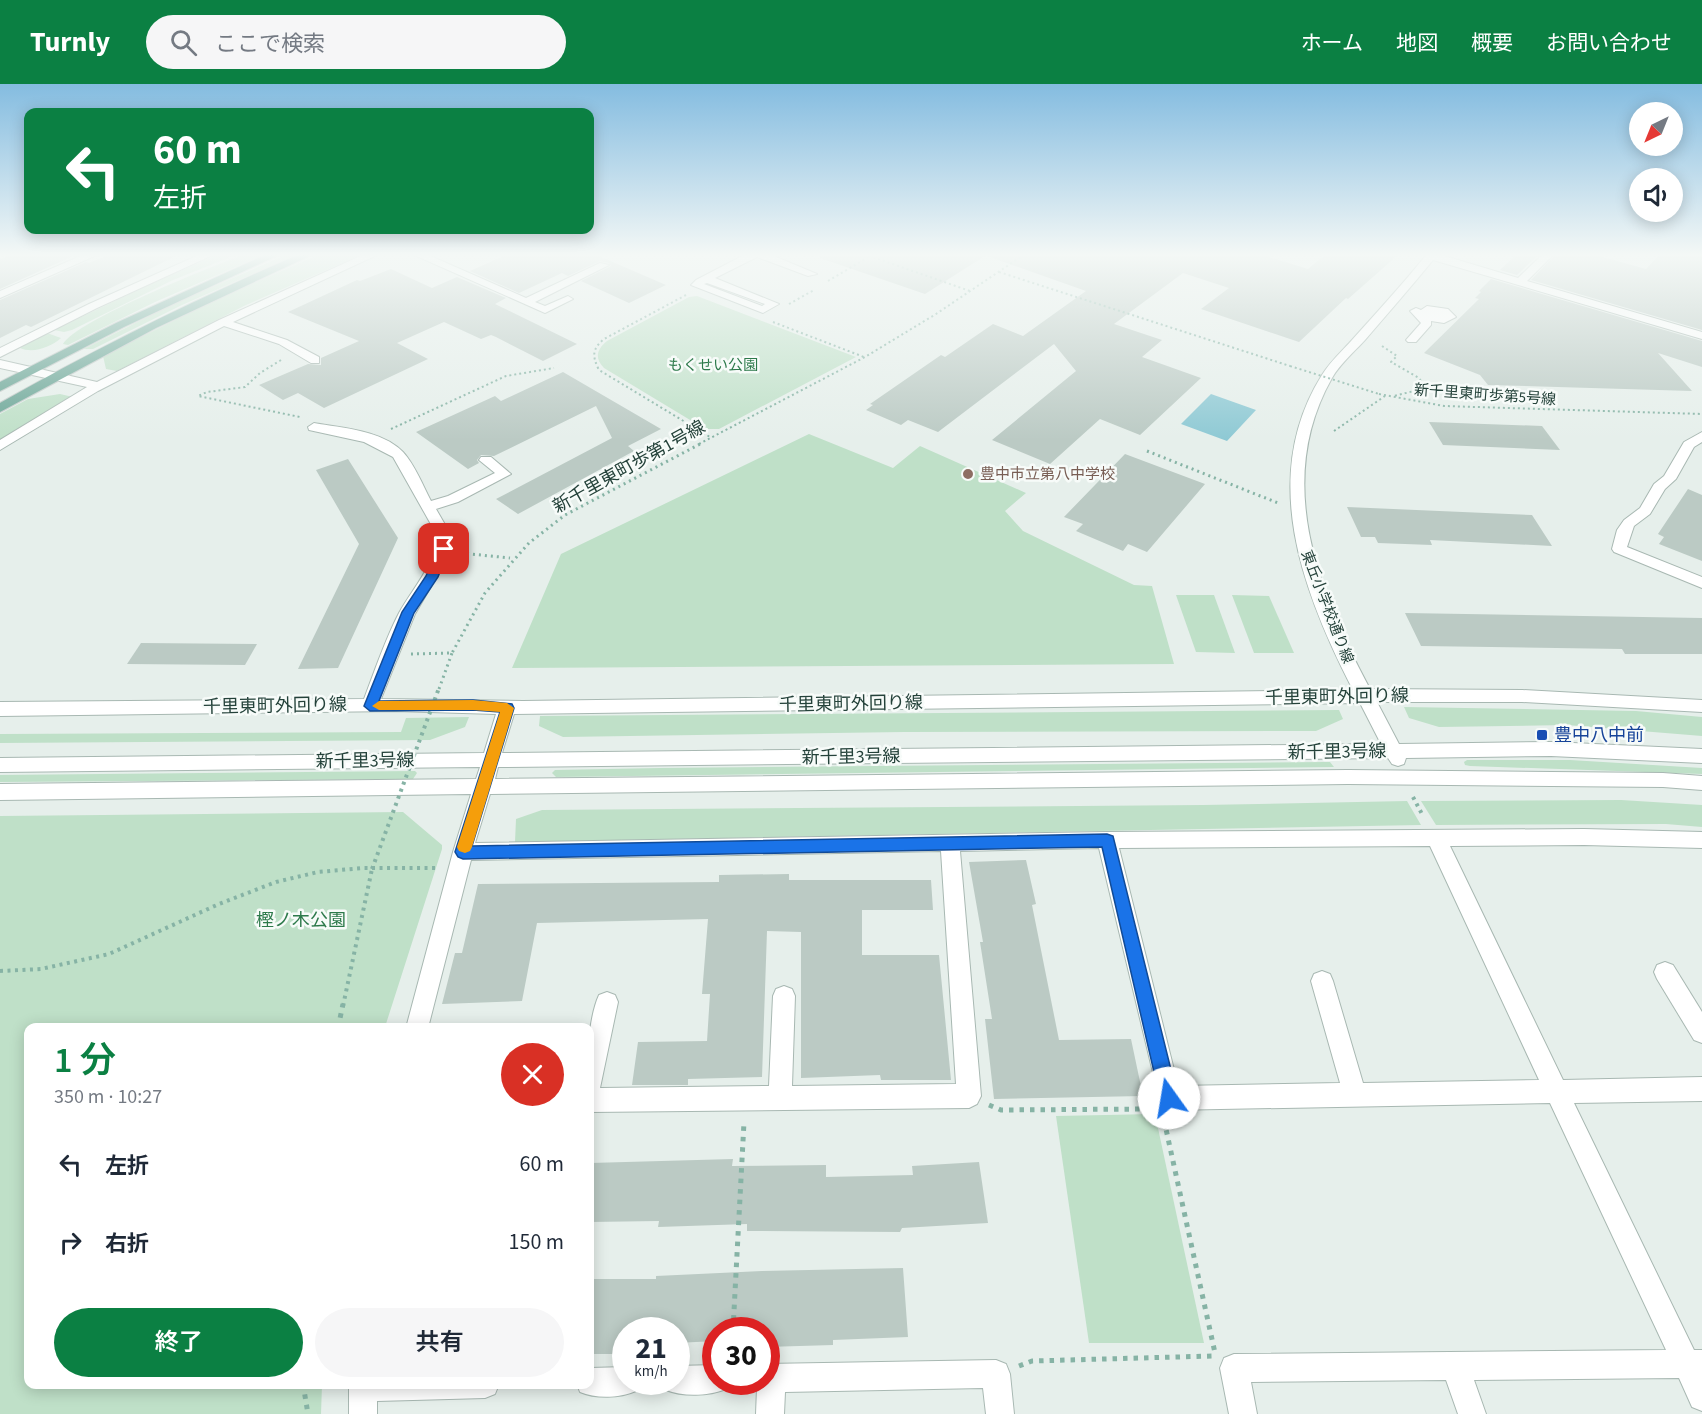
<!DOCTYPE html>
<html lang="ja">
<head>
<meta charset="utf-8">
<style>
  :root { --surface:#fff; --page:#f6f6f7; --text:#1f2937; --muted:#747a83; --accent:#0b8043 }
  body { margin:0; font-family:"Source Sans 3","Noto Sans JP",sans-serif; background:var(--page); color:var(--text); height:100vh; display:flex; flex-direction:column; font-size:22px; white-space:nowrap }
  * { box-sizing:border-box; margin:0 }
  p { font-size:20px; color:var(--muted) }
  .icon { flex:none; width:33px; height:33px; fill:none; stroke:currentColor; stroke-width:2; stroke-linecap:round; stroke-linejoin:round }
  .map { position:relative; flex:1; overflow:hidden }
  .details { position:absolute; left:24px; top:939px; width:570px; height:366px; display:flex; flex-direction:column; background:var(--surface); border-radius:12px; box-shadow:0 3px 15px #0003 }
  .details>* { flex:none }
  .banner { position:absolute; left:24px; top:24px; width:570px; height:126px; border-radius:12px; box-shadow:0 3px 15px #0003; background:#0b8043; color:#fff; overflow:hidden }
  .needle { width:39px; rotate:223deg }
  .tools { position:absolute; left:1629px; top:18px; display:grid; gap:12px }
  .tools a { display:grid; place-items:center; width:54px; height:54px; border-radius:50%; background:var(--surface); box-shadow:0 3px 15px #0003; font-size:30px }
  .speed { position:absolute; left:612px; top:1233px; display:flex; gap:12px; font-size:30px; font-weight:700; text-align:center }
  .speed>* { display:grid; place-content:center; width:78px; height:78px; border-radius:50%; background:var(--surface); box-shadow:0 3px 15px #0003; line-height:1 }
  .speed small { font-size:15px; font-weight:400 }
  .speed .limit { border:9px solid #d22; background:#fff; color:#111 }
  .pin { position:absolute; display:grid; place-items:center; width:51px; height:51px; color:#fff; margin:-26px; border-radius:12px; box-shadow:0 3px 9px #0006 }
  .me { position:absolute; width:66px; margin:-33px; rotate:347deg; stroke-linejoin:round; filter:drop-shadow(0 0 4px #0008) }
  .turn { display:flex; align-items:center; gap:21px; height:126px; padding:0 30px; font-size:27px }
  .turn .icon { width:78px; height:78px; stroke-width:2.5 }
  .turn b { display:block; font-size:42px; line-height:51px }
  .round { display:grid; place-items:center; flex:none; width:63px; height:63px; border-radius:32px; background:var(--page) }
  .headline { display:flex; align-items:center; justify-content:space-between; height:102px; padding:0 30px }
  h1 { font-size:36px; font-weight:600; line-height:45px; color:var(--accent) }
  .button { display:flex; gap:12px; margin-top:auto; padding:12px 30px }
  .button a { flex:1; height:69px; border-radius:36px; background:var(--accent); color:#fff; font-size:24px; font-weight:600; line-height:69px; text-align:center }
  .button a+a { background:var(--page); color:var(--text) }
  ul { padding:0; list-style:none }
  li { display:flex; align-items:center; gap:18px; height:78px; padding:0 30px }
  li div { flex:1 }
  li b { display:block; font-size:22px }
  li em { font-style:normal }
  header { display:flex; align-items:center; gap:36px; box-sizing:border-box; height:84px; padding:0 30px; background:var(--accent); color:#fff }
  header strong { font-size:28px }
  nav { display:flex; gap:33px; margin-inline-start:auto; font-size:21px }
  .search { width:420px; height:54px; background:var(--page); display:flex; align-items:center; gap:15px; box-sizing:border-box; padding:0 21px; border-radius:33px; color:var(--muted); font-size:22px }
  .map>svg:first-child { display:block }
  .green { fill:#bfe0c8 }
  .water { fill:#8ec9d4 }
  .building { fill:#bbcac4 }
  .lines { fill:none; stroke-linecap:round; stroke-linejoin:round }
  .minor-casing { stroke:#a8b8b2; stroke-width:2 }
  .major-casing { stroke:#c2cac8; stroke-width:2 }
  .path-far3 { stroke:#86b3a5; stroke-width:2; stroke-dasharray:2 3; stroke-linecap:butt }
  .path-far2 { stroke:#86b3a5; stroke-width:3; stroke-dasharray:2 4; stroke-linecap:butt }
  .path-far1 { stroke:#86b3a5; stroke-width:4; stroke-dasharray:3 4.5; stroke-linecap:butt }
  .path { stroke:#86b3a5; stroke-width:5; stroke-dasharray:4.5 6; stroke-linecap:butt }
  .minor { fill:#fff; fill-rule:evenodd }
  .major { fill:#6aa596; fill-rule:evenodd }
  .path-bridge-far2 { stroke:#86b3a5; stroke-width:2; stroke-dasharray:2 3; stroke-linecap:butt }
  .path-bridge-far1 { stroke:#86b3a5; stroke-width:3; stroke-dasharray:2 4; stroke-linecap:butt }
  .path-bridge { stroke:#86b3a5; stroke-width:4; stroke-dasharray:3 4.5; stroke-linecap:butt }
  .route { fill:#1a73e8; stroke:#114b97; stroke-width:1.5 }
  .slow { fill:#f59e0b }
  .education-dot { fill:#8d6e63; stroke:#f7fbf9; stroke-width:2 }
  .transit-dot { fill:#1a4fb4; stroke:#f7fbf9; stroke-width:2 }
  .labels { text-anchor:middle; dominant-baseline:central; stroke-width:5; stroke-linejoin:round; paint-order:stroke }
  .far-park-label { font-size:15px; fill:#2d7a4b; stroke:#f7fbf9 }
  .far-street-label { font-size:15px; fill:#24423a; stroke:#f7fbf9 }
  .far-education-label { font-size:15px; fill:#785e54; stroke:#f7fbf9; text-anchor:start }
  .street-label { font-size:18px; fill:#24423a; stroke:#f7fbf9 }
  .transit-label { font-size:18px; fill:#164399; stroke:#f7fbf9; text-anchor:start }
  .park-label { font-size:18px; fill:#2d7a4b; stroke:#f7fbf9 }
</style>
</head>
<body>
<header>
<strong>Turnly</strong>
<div class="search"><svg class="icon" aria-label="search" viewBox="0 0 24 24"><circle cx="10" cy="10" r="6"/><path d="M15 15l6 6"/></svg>ここで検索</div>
<nav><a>ホーム</a><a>地図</a><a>概要</a><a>お問い合わせ</a></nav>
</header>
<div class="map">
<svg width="1702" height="1330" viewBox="0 0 1702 1330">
  <rect width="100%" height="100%" fill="#e6efeb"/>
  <!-- green -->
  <g class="green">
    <path d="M219,170H238L173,196L72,246L64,248L54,246L146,202Z"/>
    <path d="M245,170H266L155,218L68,261L63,260C77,236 213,182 245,170Z"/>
    <path d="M288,170H298L182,221L93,265H84L175,219Z"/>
    <path d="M320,170H363L246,221L117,287L106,285L103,272L213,217Z"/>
    <path d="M697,212L856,273L719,345H705L604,284C594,274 597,265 607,257L689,213Z"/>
    <path d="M47,249L61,254C51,263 33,270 20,264Z"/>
    <path d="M60,310L73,313L0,358V330L28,315Z"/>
    <path d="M809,350L893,384L920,362L1026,409L1005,427L1023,447L1134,501L1152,502L1174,580L512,584L561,470Z"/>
    <path d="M1176,511H1214L1235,569L1196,568Z"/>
    <path d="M1232,511L1269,512L1294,569H1254Z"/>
    <path d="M1404,623L1636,627L1702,633V652L1567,641L1439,643L1409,634Z"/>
    <path d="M1339,626L1343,635L1316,647L904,648L563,653L539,642L540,632Z"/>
    <path d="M469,633L465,643L430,656L0,659V650L401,648L406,634Z"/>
    <path d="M1467,676H1570L1702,684V690L1470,682L1465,681L1464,678Z"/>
    <path d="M1325,678H1330L1334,683L556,693L552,689L555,686L660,684Z"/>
    <path d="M415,687L417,689L413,695L0,698V691Z"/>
    <path d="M1621,716L1702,721V743L1666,740L1436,741L1421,717Z"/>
    <path d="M1407,717L1421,741L515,758L516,735L542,726L1203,721Z"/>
    <path d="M403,728L442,761V765L385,943L28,944V1300L322,1301L321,1330H0V732Z"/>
    <path d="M1155,1030L1204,1259H1089L1056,1032Z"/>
  </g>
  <!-- water -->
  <path class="water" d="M1211,310L1256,326L1227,357L1181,340Z"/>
  <!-- building -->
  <g class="building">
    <path d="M13,170H61L71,173L0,205V175Z"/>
    <path d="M111,170H180L31,243L26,241L0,254V216L86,178L89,179Z"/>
    <path d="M508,170H601L599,172L666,201L629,219L581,197L611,182L609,179L600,177L568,192L562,189L519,209L470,187Z"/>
    <path d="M821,170H988L925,210L820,174Z"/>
    <path d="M991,170H1260L1308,185L1326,170H1399L1348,215L1346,214L1299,258L1201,225L1229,204L1183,189L1114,240L1162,256L1142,273L1201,294L1140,351L1100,335L1050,380L992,356L1076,287L1054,260L938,348L908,336L901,341L866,326L873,321L870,320L941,271L945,273L993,240L1023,252L1086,207L990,173Z"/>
    <path d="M1517,170H1539L1517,191L1500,186Z"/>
    <path d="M1556,170H1592L1646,185L1660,170H1702V246L1531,196Z"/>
    <path d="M391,185L432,204L457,193L506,214L495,220L577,260L543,277L496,253L491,251L481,255L444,238L397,259L428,275L324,324L298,309L283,316L259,301L308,280L321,281V274L359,257L288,228L357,196L360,197Z"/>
    <path d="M1491,195L1702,257V283L1658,269L1692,307L1488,301L1480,291L1424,269L1479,215L1475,214L1481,208L1479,207Z"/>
    <path d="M563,288L661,345L628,362L634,367L518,430L496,415L612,354L596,322L494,372L481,371L477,376L479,379L468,385L416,348L495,312L501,317Z"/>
    <path d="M1429,338L1542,342L1560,366L1443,361Z"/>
    <path d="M1125,370L1205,400L1147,468L1128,460L1123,467L1076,447L1083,440L1064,433Z"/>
    <path d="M348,375L398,454L338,584L298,585L359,460L316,386Z"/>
    <path d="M1688,405L1702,411V477L1659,460L1664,453L1658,450Z"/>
    <path d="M1347,423L1532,431L1552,462L1430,456L1432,461L1378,459L1375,453H1361Z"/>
    <path d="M1405,529L1702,534V570H1625L1622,565L1421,562Z"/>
    <path d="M141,559L257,560L245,581L127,580Z"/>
    <path d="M1026,776L1036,820L1032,821L1059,956L1131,955L1143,1012L994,1015L985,935H992L980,858H983L969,778Z"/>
    <path d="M789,790V796H931L933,826H862V871H939L951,996H881L880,991L801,994V848L767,847L762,993L688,995V1001H632L638,958L707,957L710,910H702L708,835L537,839L522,917L442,920L455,869H462L478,800L719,798V791Z"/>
    <path d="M733,1075L732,1082L826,1081V1093L913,1091L912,1082L979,1078L988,1139L902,1144L900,1148L747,1147V1140L658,1143L659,1137L590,1138V1079Z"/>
    <path d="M903,1184L908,1253L833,1256V1261L766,1263V1246H716V1257L676,1259V1246H626V1270H590V1195H656V1192L762,1187Z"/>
  </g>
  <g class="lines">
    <defs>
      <g id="minor">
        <path d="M85,170H99L0,214V207Z"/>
        <path d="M201,170H215L97,224L0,273V264L89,220Z"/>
        <path d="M365,170H379L233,238L287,256L319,273V279H311L279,260L224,242L98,307L0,366V356L87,303L0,284V276L97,298L219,236Z"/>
        <path d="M412,170H426L526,214L600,179L609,181L535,218L545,222L568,212L573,215L545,229Z"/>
        <path d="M746,170H769L817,190L808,192L757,173L715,194L779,220L763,229L691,201L696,196ZM707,199L765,220L762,222L704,200Z"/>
        <path d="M1427,170H1438L1518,194L1543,170H1554L1527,197L1702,248V255L1433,176C1411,203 1388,229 1365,256C1354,268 1340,280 1332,294C1273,398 1319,509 1370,605L1522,606L1702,616V628L1522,618H1377L1399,660L1551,658L1702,665V679L1551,672L1406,674L1404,680L1398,682L1392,680L1388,674L498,683L495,695L1348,686L1663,689L1702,692V706L1663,703L1348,700L490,710L475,759L1107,748L1584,745L1702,748V764L1584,761L1450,762L1563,996L1702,993V1017L1574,1019L1694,1266H1702V1327L1692,1323L1679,1294L1474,1296L1486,1330H1458L1446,1296L1251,1298L1257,1330H1229L1220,1284L1224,1274L1234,1270L1666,1266L1550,1019L1169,1026L1161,1022L1099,764L960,767L981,1012L977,1020L969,1024L590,1028C586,996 586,940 599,911L607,908L615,911L618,918L600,1004L769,1002L773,912L776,905L784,902L792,905L795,912L792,1002L956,1000L941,767L471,776L428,944H406L453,768L471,710L0,716V700L476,695L480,683L0,688V674L484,669L496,630L396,627L0,632V618L364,615C375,586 385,556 399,529C414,502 434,483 437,451L393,373L364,358L309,346L308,343L314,339C342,344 382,346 403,368C415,381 423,402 431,417L448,412L495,389L479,376L481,373H491L511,390L458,418L436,425L451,451L448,473L415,530L381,615L523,617L1353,606C1303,509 1258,393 1322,291C1330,278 1342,267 1352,256C1377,228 1403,200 1427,170ZM1360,619L1381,660L502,669L514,630ZM1430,762L1539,996L1363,999L1333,897L1330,890L1322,887L1314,890L1311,897L1340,999L1178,1002L1119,764Z"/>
        <path d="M1427,222L1448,225L1456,233L1444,239L1431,237V241L1416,258H1408L1406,256L1421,239L1410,227L1416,224L1421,226Z"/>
        <path d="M1702,348V358L1694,363L1676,395L1665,405L1650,430L1634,442L1627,463L1702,493V504L1614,468L1612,465L1617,446L1624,436L1640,424L1654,400L1664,392L1684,358Z"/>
        <path d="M1665,878L1673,881L1702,928V959L1694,956L1657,895L1654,888L1657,881Z"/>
        <path d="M996,1276L1006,1280L1010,1290L1014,1330H986L983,1304L785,1308L784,1330H756L757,1304L753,1298H766V1280Z"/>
        <path d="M716,1281V1298H729L726,1305C709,1312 683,1313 666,1306L663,1298H676V1282Z"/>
        <path d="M626,1283V1298H640L636,1307C620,1314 596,1315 580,1308L577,1300H590V1284Z"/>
        <path d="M349,1300H499L495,1310L485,1314L377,1317V1330H349Z"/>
      </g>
      <g id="major">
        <path d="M267,170H281L124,243L0,307V298L116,239Z"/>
        <path d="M300,170H314L156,244L0,328V319C97,264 197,214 300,170Z"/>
      </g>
    </defs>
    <!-- minor casing -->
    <use href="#minor" class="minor-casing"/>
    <!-- major casing -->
    <use href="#major" class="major-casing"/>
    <!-- path-far3 -->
    <g class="path-far3">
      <path d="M864,170L970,207"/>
      <path d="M999,188L1290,282"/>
      <path d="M828,197L870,172"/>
      <path d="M686,211L604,255C592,265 592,272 599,286L710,353"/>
      <path d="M789,220L814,206"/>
      <path d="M773,238L864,273"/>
      <path d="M1382,262L1397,272L1391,278L1419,294L1423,300L1414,307L1394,312"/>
      <path d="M281,276L260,289L245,303L207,308L198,312L300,333"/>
      <path d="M1379,310L1444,322L1702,330"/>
      <path d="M391,345L506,292L554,284"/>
      <path d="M1334,347L1385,312"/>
      <path d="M699,360L865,273L936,230L1025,170"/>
    </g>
    <!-- path-far2 -->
    <g class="path-far2">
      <path d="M1147,367L1278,419"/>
      <path d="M461,469L510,474"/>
      <path d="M411,570L452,569L485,509L529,459L565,431L702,359"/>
    </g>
    <!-- path-far1 -->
    <g class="path-far1">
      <path d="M1413,713L1423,732"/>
      <path d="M0,887L41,885L109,870L219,820L276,798L318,788L363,784H437"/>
      <path d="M343,922L372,785"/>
    </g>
    <!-- path -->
    <g class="path">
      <path d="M338,944L343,920"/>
      <path d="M989,1021L1001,1026L1148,1025"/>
      <path d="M1164,1036L1215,1269"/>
      <path d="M733,1246L744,1038"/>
      <path d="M1019,1282L1032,1277L1212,1272"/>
      <path d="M303,1300L308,1330"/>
    </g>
    <!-- minor -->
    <use href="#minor" class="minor"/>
    <!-- major -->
    <use href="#major" class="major"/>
    <!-- path-bridge-far2 -->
    <path class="path-bridge-far2" d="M1290,282L1379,310"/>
    <!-- path-bridge-far1 -->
    <path class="path-bridge-far1" d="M439,605L452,569"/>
    <!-- path-bridge -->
    <path class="path-bridge" d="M372,785L439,604"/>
  </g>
  <!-- sky -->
  <linearGradient id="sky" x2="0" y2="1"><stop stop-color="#84bce0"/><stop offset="0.48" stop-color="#f4f8f6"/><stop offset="1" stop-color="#f4f8f6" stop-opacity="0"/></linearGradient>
  <rect width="1702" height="356" fill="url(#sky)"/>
  <!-- route -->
  <path class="route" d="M444,461L449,465L438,493L414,529L379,617L473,616L512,620L514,624L472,762L1107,750L1113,752L1178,1014L1175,1021L1169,1023L1163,1021L1160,1014L1102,763L463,775L458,773L455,768L500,628L473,626L370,627L364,622L402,528L426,492L438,465Z"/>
  <!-- slow -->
  <path class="slow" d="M473,616L507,619L514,624L472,763L470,767L465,769L459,767L457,763L500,628L473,626H379L372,622L379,617Z"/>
  <!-- markers -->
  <circle class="education-dot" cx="968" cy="390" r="6"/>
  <rect class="transit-dot" x="1536" y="645" width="12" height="12" rx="3"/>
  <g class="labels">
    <!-- far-park labels -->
    <g class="far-park-label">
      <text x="713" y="281">もくせい公園</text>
    </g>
    <!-- far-street labels -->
    <g class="far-street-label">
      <text transform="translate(1485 311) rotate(4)">新千里東町歩第5号線</text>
      <text transform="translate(1327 523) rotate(69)">東丘小学校通り線</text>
    </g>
    <!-- far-education labels -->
    <g class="far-education-label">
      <text x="980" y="390">豊中市立第八中学校</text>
    </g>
    <!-- street labels -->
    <g class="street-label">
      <text transform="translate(629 383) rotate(-29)">新千里東町歩第1号線</text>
      <text transform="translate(1337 613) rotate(-1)">千里東町外回り線</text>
      <text transform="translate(851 620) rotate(-1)">千里東町外回り線</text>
      <text transform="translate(275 622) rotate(-1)">千里東町外回り線</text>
      <text transform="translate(1337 668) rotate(-1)">新千里3号線</text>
      <text transform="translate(851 673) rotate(-1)">新千里3号線</text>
      <text transform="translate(365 677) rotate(-1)">新千里3号線</text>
    </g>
    <!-- transit labels -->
    <g class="transit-label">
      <text x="1554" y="651">豊中八中前</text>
    </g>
    <!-- park labels -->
    <g class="park-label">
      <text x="301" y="836">樫ノ木公園</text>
    </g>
  </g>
</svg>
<div class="tools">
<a><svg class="needle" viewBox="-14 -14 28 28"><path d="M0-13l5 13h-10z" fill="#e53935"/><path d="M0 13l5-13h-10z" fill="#747a83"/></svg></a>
<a><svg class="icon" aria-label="sound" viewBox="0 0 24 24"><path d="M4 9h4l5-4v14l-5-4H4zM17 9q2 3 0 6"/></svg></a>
</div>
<div class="speed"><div>21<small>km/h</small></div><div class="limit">30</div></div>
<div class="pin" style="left:444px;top:465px;background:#d93025"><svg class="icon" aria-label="arrive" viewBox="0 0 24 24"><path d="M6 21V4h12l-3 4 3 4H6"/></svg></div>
<svg class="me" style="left:1169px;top:1014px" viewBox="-20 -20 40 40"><circle r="19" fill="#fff"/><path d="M0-13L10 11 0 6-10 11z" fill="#1a73e8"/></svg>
<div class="banner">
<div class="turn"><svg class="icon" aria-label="left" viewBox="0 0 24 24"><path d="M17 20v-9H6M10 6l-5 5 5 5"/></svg><div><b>60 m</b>左折</div></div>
</div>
<section class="details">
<div class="headline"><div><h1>1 分</h1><p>350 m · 10:27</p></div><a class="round" style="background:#d93025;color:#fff"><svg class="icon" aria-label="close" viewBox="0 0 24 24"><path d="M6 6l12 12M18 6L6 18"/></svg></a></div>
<ul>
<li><svg class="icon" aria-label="left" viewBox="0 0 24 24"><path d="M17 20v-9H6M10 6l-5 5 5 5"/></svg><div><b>左折</b></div><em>60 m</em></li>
<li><svg class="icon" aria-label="right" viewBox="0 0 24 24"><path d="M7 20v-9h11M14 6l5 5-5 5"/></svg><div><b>右折</b></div><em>150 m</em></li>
</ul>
<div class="button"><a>終了</a><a>共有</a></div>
</section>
</div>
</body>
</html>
